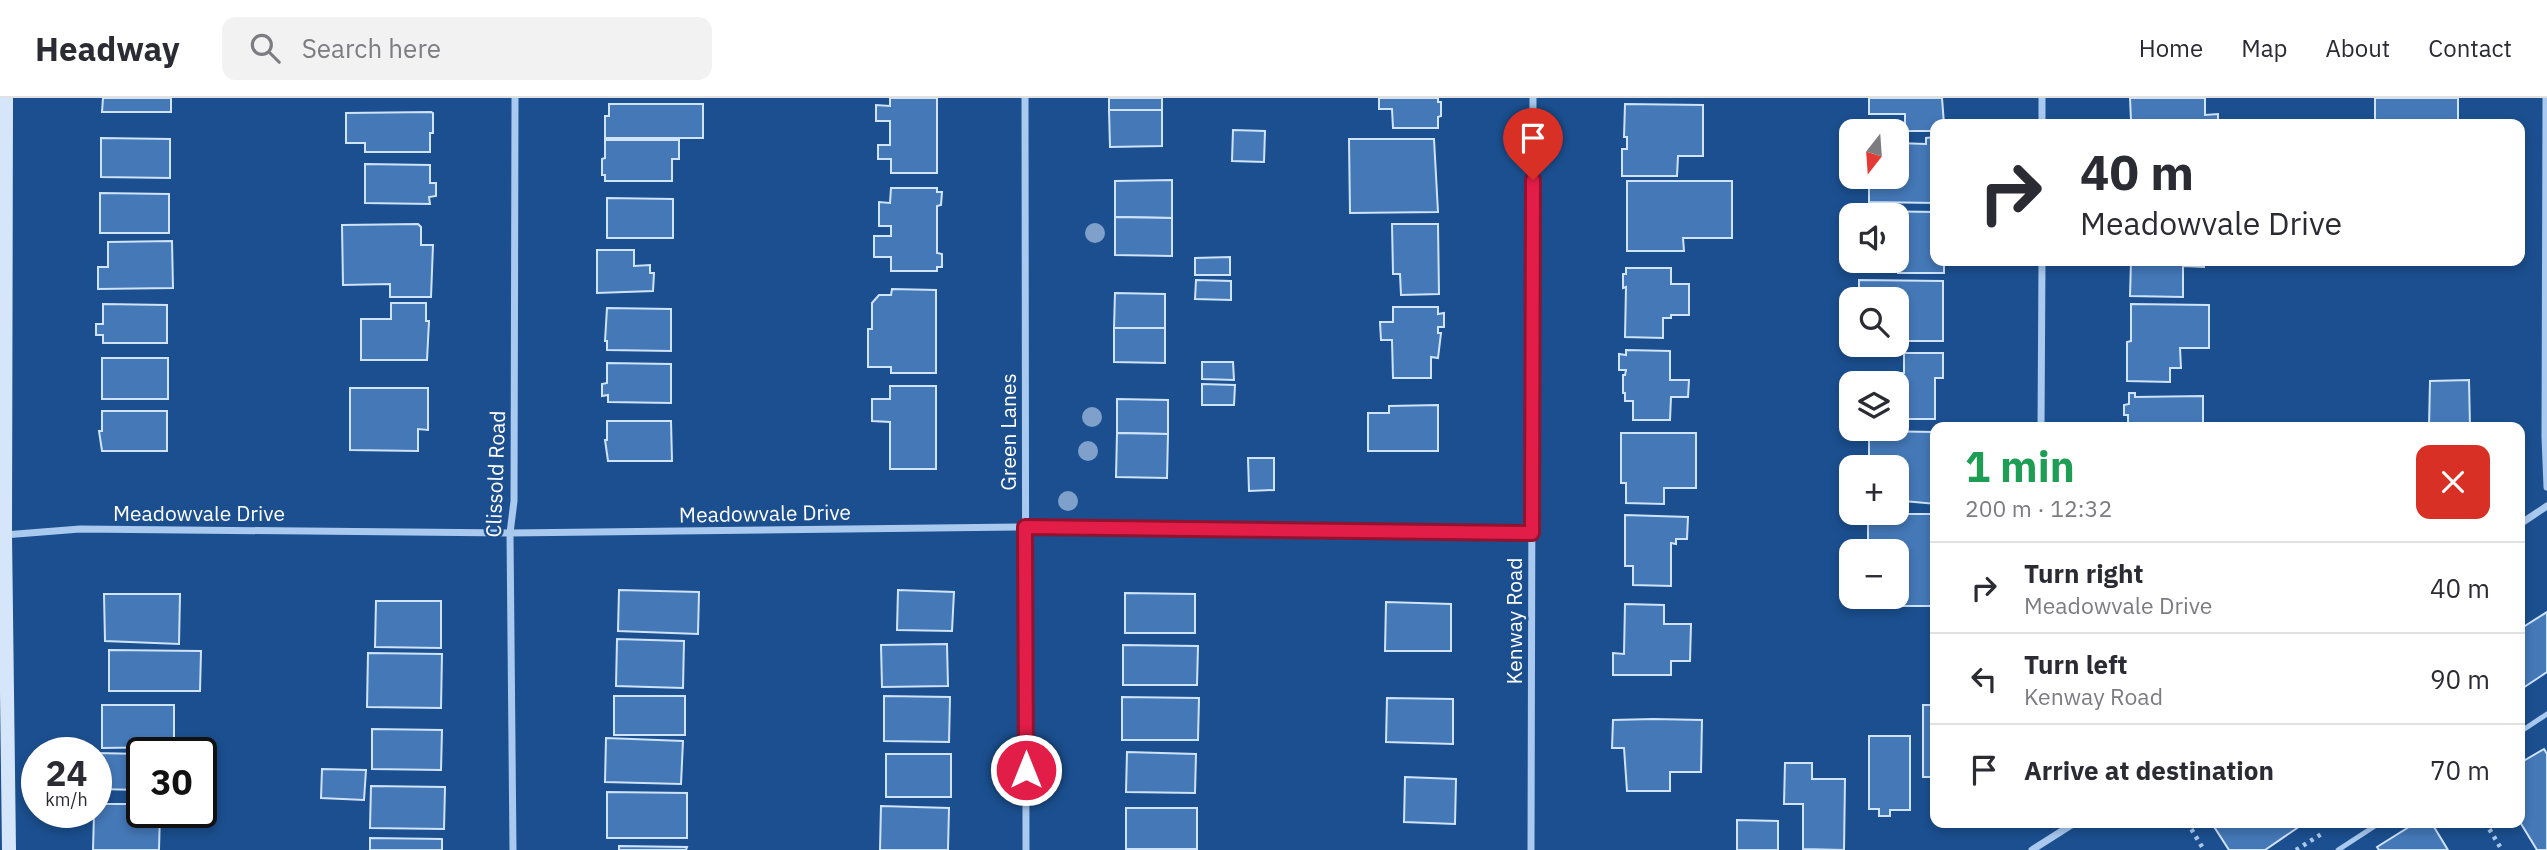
<!DOCTYPE html>
<html lang="en">
<head>
<meta charset="utf-8">
<style>
  :root { --surface:#fff; --page:#f2f2f3; --text:#2b2b33; --muted:#7c7c81; --line:#e1e1e2 }
  body { margin:0; font-family:"IBM Plex Sans",sans-serif; background:var(--page); color:var(--text); height:100vh; display:flex; flex-direction:column; font-size:26px; white-space:nowrap }
  * { box-sizing:border-box; margin:0 }
  p { font-size:23px; color:var(--muted) }
  .icon { flex:none; width:38px; height:38px; fill:none; stroke:currentColor; stroke-width:2; stroke-linecap:round; stroke-linejoin:round }
  .map { position:relative; flex:1; overflow:hidden }
  .drawer { position:absolute; left:1930px; top:324px; width:595px; height:406px; display:flex; flex-direction:column; background:var(--surface); border-radius:14px; box-shadow:0 4px 10px #0003 }
  .drawer>* { flex:none }
  .top-card { position:absolute; left:1930px; top:21px; width:595px; height:147px; border-radius:14px; box-shadow:0 4px 10px #0003; background:#fff; color:var(--text); overflow:hidden }
  .needle { width:46px; rotate:197deg }
  .tools { position:absolute; left:1839px; top:21px; display:grid; gap:14px }
  .tools a { display:grid; place-items:center; width:70px; height:70px; border-radius:14px; background:var(--surface); box-shadow:0 4px 10px #0003; font-size:35px }
  .speed { position:absolute; left:21px; top:639px; display:flex; gap:14px; font-size:35px; font-weight:700; text-align:center }
  .speed>* { display:grid; place-content:center; width:91px; height:91px; border-radius:50%; background:var(--surface); box-shadow:0 4px 10px #0003; line-height:1 }
  .speed small { font-size:18px; font-weight:400 }
  .speed .limit { border:4px solid #111; border-radius:10px; background:#fff; color:#111 }
  .pin { position:absolute; display:grid; place-items:center; width:60px; height:60px; color:#fff; margin:-72px -30px; border-radius:50% 50% 50% 0; rotate:-45deg; box-shadow:0 0 7px #0007 }
  .pin .icon { rotate:45deg }
  .me { position:absolute; width:77px; margin:-38px; rotate:0deg; stroke-linejoin:round; filter:drop-shadow(0 0 5px #0008) }
  .turn { display:flex; align-items:center; gap:24px; height:147px; padding:0 35px; font-size:32px }
  .turn .icon { width:91px; height:91px; stroke-width:2.5 }
  .turn b { display:block; font-size:49px; line-height:60px }
  .round { display:grid; place-items:center; flex:none; width:74px; height:74px; border-radius:14px; background:var(--page) }
  .head { display:flex; align-items:center; justify-content:space-between; height:119px; padding:0 35px }
  h1 { font-size:42px; font-weight:800; line-height:52px; color:#1e9e55 }
  ul { padding:0; list-style:none }
  li { display:flex; align-items:center; gap:21px; height:91px; padding:0 35px; border-top:2px solid var(--line) }
  li div { flex:1 }
  li b { display:block; font-size:26px }
  li em { font-style:normal }
  header { display:flex; align-items:center; gap:42px; box-sizing:border-box; height:98px; padding:0 35px; background:var(--surface); border-bottom:2px solid var(--line) }
  header strong { font-size:33px }
  nav { display:flex; gap:38px; margin-inline-start:auto; font-size:24px }
  .search { width:490px; height:63px; background:var(--page); display:flex; align-items:center; gap:18px; box-sizing:border-box; padding:0 24px; border-radius:14px; color:var(--muted); font-size:26px }
  .map>svg:first-child { display:block }
  .building { fill:#4478b7; stroke:#cfe3fa; stroke-width:2 }
  .lines { fill:none; stroke-linecap:round; stroke-linejoin:round }
  .path { stroke:#a9c9ee; stroke-width:4.5; stroke-dasharray:3.5 5; stroke-linecap:butt }
  .service { stroke:#a9c9ee; stroke-width:5 }
  .minor { stroke:#a9c9ee; stroke-width:7 }
  .secondary { stroke:#d6e6fa; stroke-width:14 }
  .tree { fill:#7ea0ca }
  .route-casing { stroke:#92132f; stroke-width:18 }
  .route { stroke:#e11d48; stroke-width:12 }
  .labels { text-anchor:middle; dominant-baseline:central; stroke-width:5; stroke-linejoin:round; paint-order:stroke }
  .street-label { font-size:21px; fill:#fff; stroke:#1b4f8f }
</style>
</head>
<body>
<header>
<strong>Headway</strong>
<div class="search"><svg class="icon" aria-label="search" viewBox="0 0 24 24"><circle cx="10" cy="10" r="6"/><path d="M15 15l6 6"/></svg>Search here</div>
<nav><a>Home</a><a>Map</a><a>About</a><a>Contact</a></nav>
</header>
<div class="map">
<svg width="2547" height="752" viewBox="0 0 2547 752">
  <rect width="100%" height="100%" fill="#1b4f8f"/>
  <!-- building -->
  <g class="building">
    <path d="M103,0H171V14H102Z"/>
    <path d="M890,0H937V75H891V61H878V47H890V23H876V7L890,8Z"/>
    <rect x="1109" y="0" width="53" height="12"/>
    <path d="M1379,0H1438V4H1441V18L1438,19V30H1393L1392,11H1379Z"/>
    <path d="M1869,0H1942L1944,26H1936V33H1905V16H1869Z"/>
    <path d="M2130,0H2205V17L2218,16V26H2175V22H2131Z"/>
    <rect x="2375" y="0" width="83" height="24"/>
    <path d="M609,6H703V40H605V18H609Z"/>
    <path d="M1625,6L1703,7V58H1678L1677,78H1622V51H1627V39H1624Z"/>
    <path d="M1109,12H1162V48L1110,49Z"/>
    <path d="M431,14L433,15V35H430V54H365V45H346V15Z"/>
    <path d="M1233,32L1265,33L1264,64L1232,63Z"/>
    <path d="M1936,39V105L1869,104V79H1897V45L1926,46V40Z"/>
    <path d="M101,40L170,41V80L101,79Z"/>
    <path d="M1349,41H1434L1438,114L1350,115Z"/>
    <path d="M605,42H679V61H672V83H605V77H602V61L605,60Z"/>
    <path d="M365,66L430,67V85H436V98L429,99L430,106L365,105Z"/>
    <path d="M1172,82V120L1115,119V83Z"/>
    <path d="M1627,83H1732V140H1683L1684,153H1627Z"/>
    <path d="M891,90H937V94H942L941,107L937,108V155L942,156V169H937V173H891V159H874V138H891V128H879V104L890,105Z"/>
    <path d="M100,95L169,96V135H100Z"/>
    <path d="M607,100L673,101V140H607Z"/>
    <path d="M1868,113L1936,114V163H1944V175H1898L1897,117H1868Z"/>
    <path d="M1115,119L1172,120V158L1115,157Z"/>
    <path d="M418,126L421,129V147H433L431,199H390V186L343,187L342,127Z"/>
    <path d="M1392,126H1438L1439,196L1401,197L1400,176H1393Z"/>
    <path d="M172,143L173,190L98,191V169H108V144Z"/>
    <path d="M597,152H634V168L650,167V175H654L653,193L597,195Z"/>
    <path d="M1230,159V177H1195V160Z"/>
    <path d="M2131,163H2204V169L2183,168V199L2130,198Z"/>
    <rect x="2354" y="163" width="103" height="3"/>
    <path d="M1626,170H1671V186H1689V217H1671V220H1663V240L1625,239L1626,189L1623,190V176H1626Z"/>
    <path d="M1196,182L1231,183V202L1195,201Z"/>
    <path d="M1859,182L1943,183V243H1897V201H1859Z"/>
    <path d="M892,191L936,192V275H891V269H868V231H872V205L879,197H891Z"/>
    <path d="M1115,195L1165,196V230H1114Z"/>
    <path d="M391,205H426V223H429L427,262H361V221H391Z"/>
    <path d="M103,206L167,207V245H103V237H96V226H103Z"/>
    <path d="M2131,206L2209,207V250H2180L2181,270H2170V284L2127,283V244L2131,243Z"/>
    <path d="M1393,209H1438V216L1444,215V229H1438V235H1441L1438,260L1431,259V280H1393L1392,242H1381L1380,224H1393Z"/>
    <path d="M607,210L671,211V253L607,252V243H605Z"/>
    <path d="M1114,230H1165V265L1114,264Z"/>
    <path d="M1626,252L1670,253V282H1689L1688,299H1671L1670,322H1633V303H1625V295H1623V277H1625L1626,272H1619V256L1626,257Z"/>
    <path d="M1904,255H1943V280H1935V321H1897V285H1852V275H1904Z"/>
    <rect x="102" y="260" width="66" height="41"/>
    <path d="M1202,264H1233L1234,282L1202,281Z"/>
    <path d="M607,265L671,266V305L608,304V297L602,298V286L607,285Z"/>
    <path d="M2469,282L2470,329H2429L2430,283Z"/>
    <path d="M1202,286L1235,287L1234,307H1202Z"/>
    <path d="M890,288H936V371H890V324L872,323V301H890Z"/>
    <path d="M350,290H428V332L418,331V353L350,352Z"/>
    <path d="M2129,295H2135V299L2203,298V329H2128V317H2124V307L2129,306Z"/>
    <path d="M1117,301L1168,302V336L1117,335Z"/>
    <path d="M1438,307V353H1368V315H1389V308Z"/>
    <path d="M102,313H167V353H102L99,333H102Z"/>
    <path d="M607,323H671L672,363H608L605,342H607Z"/>
    <path d="M1869,333L1936,334V406L1904,403V376H1897V369H1869Z"/>
    <path d="M1117,335L1168,336L1167,380L1116,379Z"/>
    <path d="M1621,335H1696V390H1664V406L1626,405V385H1621Z"/>
    <path d="M1248,360H1274V392L1249,393Z"/>
    <path d="M1868,416H1936V508H1903V487L1897,486V453H1868Z"/>
    <path d="M1625,417L1688,419L1687,441H1676V446L1671,445V488L1633,487V468H1625Z"/>
    <path d="M619,492L699,494L698,536L618,533Z"/>
    <path d="M898,492L954,494L952,533L897,532Z"/>
    <path d="M1125,495L1195,496V535H1125Z"/>
    <path d="M104,496H180L179,546L105,543Z"/>
    <path d="M376,503H441V550L375,549Z"/>
    <path d="M1386,504L1451,506V553H1385Z"/>
    <path d="M1625,506L1664,507V526H1691L1690,563H1671V577H1613V555L1624,556Z"/>
    <path d="M2547,514V574L2520,592V531Z"/>
    <path d="M617,541L684,543L683,590L616,588Z"/>
    <path d="M947,546L948,588L882,589L881,547Z"/>
    <path d="M1123,547L1198,548L1197,587H1123Z"/>
    <path d="M109,552L201,553L200,593H109Z"/>
    <path d="M368,555L442,556L441,610L367,609Z"/>
    <rect x="614" y="598" width="71" height="39"/>
    <path d="M884,598L950,599L949,644L884,643Z"/>
    <path d="M1122,599L1199,600L1198,642H1122Z"/>
    <path d="M1387,600L1453,601V646L1386,644Z"/>
    <path d="M102,607H174V649L102,650Z"/>
    <rect x="1923" y="607" width="13" height="72"/>
    <path d="M1653,621L1702,622L1701,674H1670V693H1627L1624,650H1612L1613,622Z"/>
    <path d="M372,631L442,632L441,672L372,671Z"/>
    <path d="M1869,638H1910V712H1890V718H1879V711H1869Z"/>
    <path d="M606,640L683,643L681,686L605,684Z"/>
    <path d="M2544,651L2547,656V752H2537L2520,724V665Z"/>
    <path d="M1127,654L1196,656L1195,695L1126,694Z"/>
    <path d="M96,655L142,656V692L96,691Z"/>
    <rect x="886" y="656" width="65" height="43"/>
    <path d="M1785,665H1812V681H1845L1844,752L1803,751V706H1784Z"/>
    <path d="M322,671L366,672L364,702L321,700Z"/>
    <path d="M1405,679L1456,681L1455,726L1404,724Z"/>
    <path d="M371,688L445,689L444,731L370,730Z"/>
    <path d="M607,694L687,695V740H607Z"/>
    <path d="M96,706H142V714H160L159,752H93L94,714H96Z"/>
    <path d="M881,708L949,710L948,752H880Z"/>
    <rect x="1126" y="710" width="71" height="41"/>
    <path d="M1737,722L1778,723V752H1737Z"/>
    <path d="M2211,724H2306L2265,752H2229Z"/>
    <path d="M2417,724H2431L2448,752H2379L2377,749Z"/>
    <path d="M370,740L442,741V752H370Z"/>
    <path d="M619,748L687,749L686,752H619Z"/>
  </g>
  <g class="lines">
    <!-- path -->
    <g class="path">
      <path d="M2187,724L2204,752"/>
      <path d="M2485,724L2502,752"/>
      <path d="M2296,752L2323,735"/>
    </g>
    <!-- service -->
    <g class="service">
      <path d="M2520,634L2547,616"/>
      <path d="M2338,752L2381,724"/>
    </g>
    <!-- minor -->
    <g class="minor">
      <path d="M1025,0L1026,752"/>
      <path d="M2546,0L2545,339L2547,389"/>
      <path d="M2042,26V0"/>
      <path d="M2041,329L2042,163"/>
      <path d="M2520,426L2547,408"/>
      <path d="M4,437L80,431L510,435L1025,429L1532,435"/>
      <path d="M513,752L510,435L514,403L515,0"/>
      <path d="M1531,752L1533,0"/>
      <path d="M2032,752L2076,724"/>
    </g>
    <!-- secondary -->
    <path class="secondary" d="M6,0L5,437L9,752"/>
  </g>
  <!-- trees -->
  <g class="tree">
    <circle cx="1095" cy="135" r="10"/>
    <circle cx="1092" cy="319" r="10"/>
    <circle cx="1088" cy="353" r="10"/>
    <circle cx="1068" cy="403" r="10"/>
  </g>
  <g class="lines">
    <defs>
      <path id="route" d="M1026,672L1025,429L1532,435L1533,82"/>
    </defs>
    <!-- route casing -->
    <use href="#route" class="route-casing"/>
    <!-- route -->
    <use href="#route" class="route"/>
  </g>
  <g class="labels">
    <!-- street labels -->
    <g class="street-label">
      <text transform="translate(1008 334) rotate(-90)">Green Lanes</text>
      <text transform="translate(495 376) rotate(-88)">Clissold Road</text>
      <text x="199" y="415">Meadowvale Drive</text>
      <text transform="translate(765 415) rotate(-1)">Meadowvale Drive</text>
      <text transform="translate(1514 523) rotate(-90)">Kenway Road</text>
    </g>
  </g>
</svg>
<div class="tools">
<a><svg class="needle" viewBox="-14 -14 28 28"><path d="M0-13l5 13h-10z" fill="#e53935"/><path d="M0 13l5-13h-10z" fill="#7c7c81"/></svg></a>
<a><svg class="icon" aria-label="sound" viewBox="0 0 24 24"><path d="M4 9h4l5-4v14l-5-4H4zM17 9q2 3 0 6"/></svg></a>
<a><svg class="icon" aria-label="search" viewBox="0 0 24 24"><circle cx="10" cy="10" r="6"/><path d="M15 15l6 6"/></svg></a>
<a><svg class="icon" aria-label="layers" viewBox="0 0 24 24"><path d="M12 4l9 5-9 5-9-5zM3 14l9 5 9-5"/></svg></a>
<a>+</a>
<a>−</a>
</div>
<div class="speed"><div>24<small>km/h</small></div><div class="limit">30</div></div>
<div class="pin" style="left:1533px;top:82px;background:#d93025"><svg class="icon" aria-label="arrive" viewBox="0 0 24 24"><path d="M6 21V4h12l-3 4 3 4H6"/></svg></div>
<svg class="me" style="left:1026px;top:672px" viewBox="-20 -20 40 40"><circle r="17" fill="#e11d48" stroke="#fff" stroke-width="3"/><path d="M0-11L8 9 0 5-8 9z" fill="#fff"/></svg>
<div class="top-card">
<div class="turn"><svg class="icon" aria-label="right" viewBox="0 0 24 24"><path d="M7 20v-9h11M14 6l5 5-5 5"/></svg><div><b>40 m</b>Meadowvale Drive</div></div>
</div>
<section class="drawer">
<div class="head"><div><h1>1 min</h1><p>200 m · 12:32</p></div><a class="round" style="background:#d93025;color:#fff"><svg class="icon" aria-label="close" viewBox="0 0 24 24"><path d="M6 6l12 12M18 6L6 18"/></svg></a></div>
<ul>
<li><svg class="icon" aria-label="right" viewBox="0 0 24 24"><path d="M7 20v-9h11M14 6l5 5-5 5"/></svg><div><b>Turn right</b><p>Meadowvale Drive</p></div><em>40 m</em></li>
<li><svg class="icon" aria-label="left" viewBox="0 0 24 24"><path d="M17 20v-9H6M10 6l-5 5 5 5"/></svg><div><b>Turn left</b><p>Kenway Road</p></div><em>90 m</em></li>
<li><svg class="icon" aria-label="arrive" viewBox="0 0 24 24"><path d="M6 21V4h12l-3 4 3 4H6"/></svg><div><b>Arrive at destination</b></div><em>70 m</em></li>
</ul>
</section>
</div>
</body>
</html>
